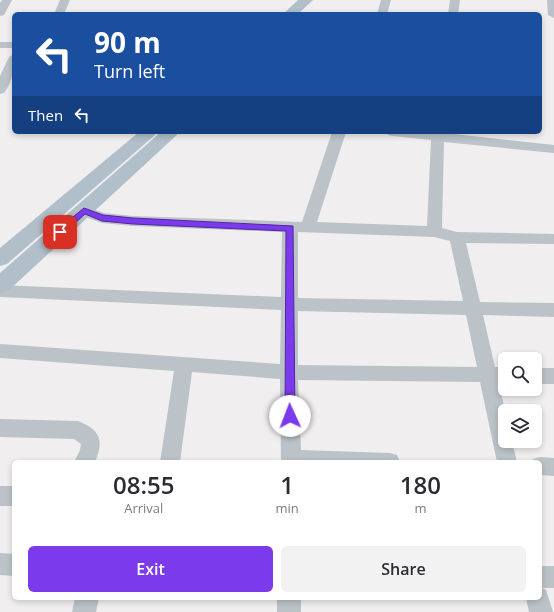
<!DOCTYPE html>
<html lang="en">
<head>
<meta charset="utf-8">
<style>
  :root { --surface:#fff; --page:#f2f2f3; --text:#2b2b33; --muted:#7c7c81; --accent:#7c3aed }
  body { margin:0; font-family:"Open Sans",sans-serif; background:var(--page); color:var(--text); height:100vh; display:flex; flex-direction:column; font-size:15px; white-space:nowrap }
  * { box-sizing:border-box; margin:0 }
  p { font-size:13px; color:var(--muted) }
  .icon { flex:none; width:22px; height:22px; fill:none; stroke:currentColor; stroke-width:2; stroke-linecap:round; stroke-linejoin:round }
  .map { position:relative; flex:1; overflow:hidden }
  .side { position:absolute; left:12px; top:460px; width:530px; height:140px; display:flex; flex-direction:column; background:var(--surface); border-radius:6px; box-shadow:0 2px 6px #0003 }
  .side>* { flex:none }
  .top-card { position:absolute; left:12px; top:12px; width:530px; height:122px; border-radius:6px; box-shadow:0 2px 6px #0003; background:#1a4fa0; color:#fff; overflow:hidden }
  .controls { position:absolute; left:498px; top:352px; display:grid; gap:8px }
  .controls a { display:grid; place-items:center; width:44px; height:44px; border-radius:6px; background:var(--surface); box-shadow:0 2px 6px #0003; font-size:20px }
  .pin { position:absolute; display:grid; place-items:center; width:34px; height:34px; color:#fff; margin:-17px; border-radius:8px; box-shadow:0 2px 6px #0006 }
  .me { position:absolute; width:44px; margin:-22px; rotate:358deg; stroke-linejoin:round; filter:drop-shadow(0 0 3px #0008) }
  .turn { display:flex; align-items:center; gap:14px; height:84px; padding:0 16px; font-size:18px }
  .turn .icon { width:52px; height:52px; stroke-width:2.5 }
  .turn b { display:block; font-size:28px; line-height:34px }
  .then { display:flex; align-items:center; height:38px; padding:0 16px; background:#0003; gap:8px; font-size:15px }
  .eta { display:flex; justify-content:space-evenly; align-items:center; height:68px; text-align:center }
  .eta b { font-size:24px; font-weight:600; line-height:28px }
  .primary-button { display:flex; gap:8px; margin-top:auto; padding:8px 16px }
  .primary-button a { flex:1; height:46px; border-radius:6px; background:var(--accent); color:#fff; font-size:16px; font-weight:600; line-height:46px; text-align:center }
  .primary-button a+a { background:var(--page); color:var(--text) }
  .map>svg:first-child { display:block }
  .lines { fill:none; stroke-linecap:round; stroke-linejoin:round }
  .street { fill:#bbc3c9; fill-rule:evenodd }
  .primary { fill:#b1bfca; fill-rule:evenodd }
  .route { fill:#7c3aed; stroke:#51269a }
</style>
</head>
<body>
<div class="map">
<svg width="554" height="612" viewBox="0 0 554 612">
  <rect width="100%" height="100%" fill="#f0eeee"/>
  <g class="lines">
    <!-- street -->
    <g class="street">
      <path d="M2,0H12L4,15L0,16V3Z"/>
      <path d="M60,0H70L64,14H54Z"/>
      <path d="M381,0H391L387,14H377Z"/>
      <path d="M450,0H460L458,14H448Z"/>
      <path d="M547,0H554V18L548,15Z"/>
      <rect x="0" y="42" width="14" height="6"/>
      <path d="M14,55C14,69 13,81 4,93L0,94V76L8,59L10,56Z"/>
      <path d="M332,132H346L317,222L427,226L431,140L393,136L388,135L386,132H445V133L554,145V153L444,142L442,228L457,232L554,234V244L466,243L480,302L554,303V317L483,315L495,367H505V383H499L505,411V441H512L517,462H497L480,382L298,380L301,450L390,453L397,455L400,462H281L280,379L192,372L180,462H160L174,371L0,358V344L280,364L281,310L0,297V285L281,297L282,232L133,226L102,223L79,215L76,211L79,207L84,206L104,213L133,216L302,222ZM298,232L434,237L450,241L463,301L298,298ZM298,311L466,315L477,367L298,365Z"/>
      <rect x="535" y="368" width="19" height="16"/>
      <path d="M0,419L78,421C101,430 104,441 95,462H74L80,450L81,444L74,439L0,437Z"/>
      <path d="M540,457L554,458V476L540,475V462H532L533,459Z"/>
      <rect x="0" y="486" width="14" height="20"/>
      <path d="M0,553L14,554V576L0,575Z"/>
      <path d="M540,566H554V588H542L546,590L553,612H529L526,598H540Z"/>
      <path d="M75,598H99L96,612H72Z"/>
      <rect x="277" y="598" width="24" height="14"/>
    </g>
    <!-- primary -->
    <g class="primary">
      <path d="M298,0H313L298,14H283Z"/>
      <path d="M139,132H153L155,135L7,264L0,266V248Z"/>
      <path d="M161,132H180L8,291L0,293V273Z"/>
    </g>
  </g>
  <!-- route -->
  <path class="route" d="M84,208L103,215L133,218L293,226L295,416L294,419L290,420L286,419L285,416L286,231L133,224L102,221L85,214L63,234H57L56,232L57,230Z"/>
</svg>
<div class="controls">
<a><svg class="icon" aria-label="search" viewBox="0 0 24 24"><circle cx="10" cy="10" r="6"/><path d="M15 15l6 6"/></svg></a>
<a><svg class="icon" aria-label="layers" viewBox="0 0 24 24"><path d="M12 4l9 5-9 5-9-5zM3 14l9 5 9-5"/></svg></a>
</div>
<div class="pin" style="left:60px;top:232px;background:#d93025"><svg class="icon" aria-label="arrive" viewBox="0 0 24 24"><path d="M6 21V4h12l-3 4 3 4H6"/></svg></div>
<svg class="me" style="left:290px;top:416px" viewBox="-20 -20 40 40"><circle r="19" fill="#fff"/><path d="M0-13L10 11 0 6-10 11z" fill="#7c3aed"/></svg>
<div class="top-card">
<div class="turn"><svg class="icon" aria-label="left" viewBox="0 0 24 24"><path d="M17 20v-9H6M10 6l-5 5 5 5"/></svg><div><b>90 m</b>Turn left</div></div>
<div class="then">Then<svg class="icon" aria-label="left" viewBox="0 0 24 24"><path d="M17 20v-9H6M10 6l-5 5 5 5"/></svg></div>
</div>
<section class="side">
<div class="eta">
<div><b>08:55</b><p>Arrival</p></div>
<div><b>1</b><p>min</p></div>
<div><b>180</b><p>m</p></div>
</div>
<div class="primary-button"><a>Exit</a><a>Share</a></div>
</section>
</div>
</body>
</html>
